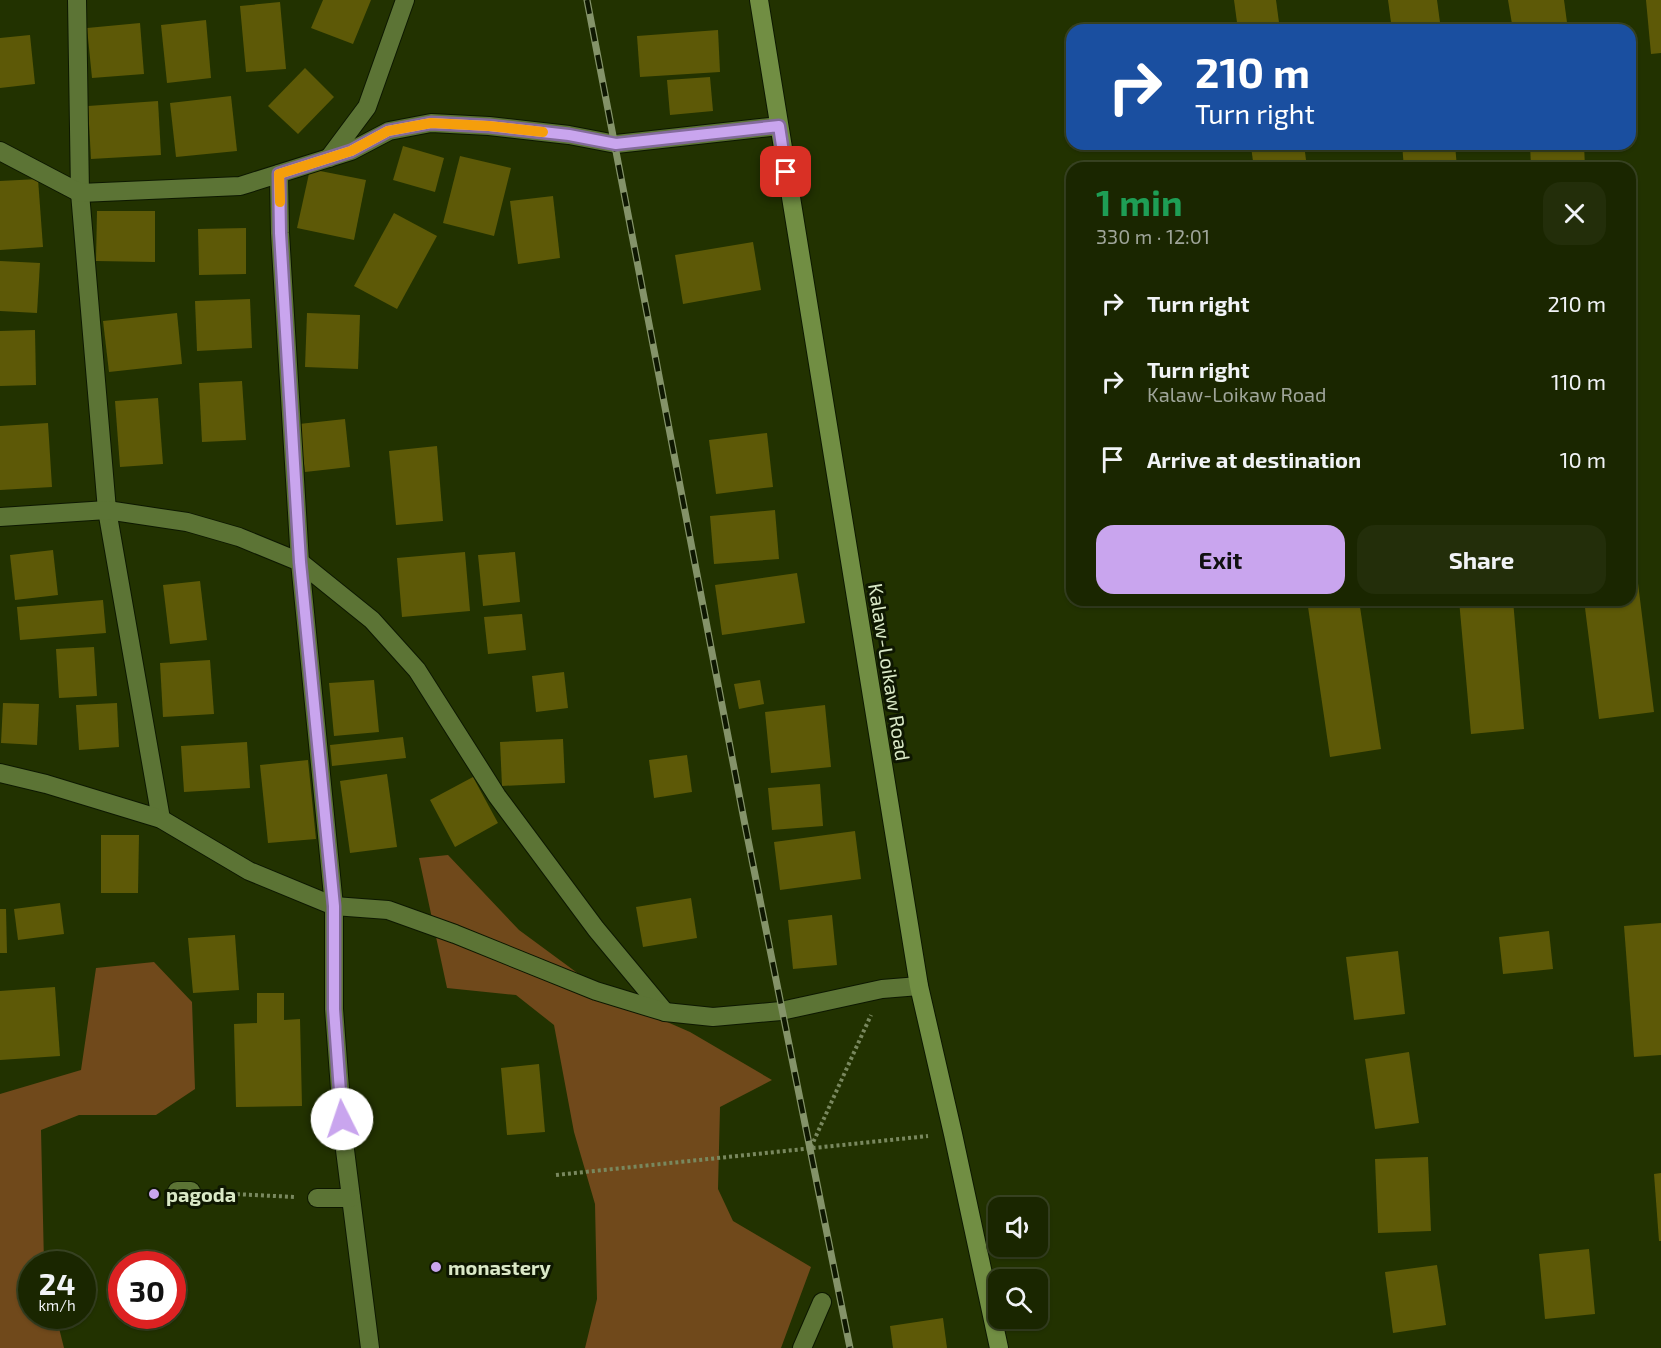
<!DOCTYPE html>
<html lang="en">
<head>
<meta charset="utf-8">
<style>
  :root { --surface:#1a2600; --page:#232e0a; --text:#f1f3f6; --muted:#9fa599; --line:#384322; --accent:#c9a5ee }
  body { margin:0; font-family:"Exo 2",sans-serif; background:var(--page); color:var(--text); height:100vh; display:flex; flex-direction:column; font-size:22px; white-space:nowrap }
  * { box-sizing:border-box; margin:0 }
  p { font-size:20px; color:var(--muted) }
  .icon { flex:none; width:33px; height:33px; fill:none; stroke:currentColor; stroke-width:2; stroke-linecap:round; stroke-linejoin:round }
  .map { position:relative; flex:1; overflow:hidden }
  .sheet { position:absolute; left:1066px; top:162px; width:570px; height:444px; display:flex; flex-direction:column; background:var(--surface); border-radius:18px; box-shadow:0 2px 4px #0004,0 0 0 2px var(--line) }
  .sheet>* { flex:none }
  .hud { position:absolute; left:1066px; top:24px; width:570px; height:126px; border-radius:18px; box-shadow:0 2px 4px #0004,0 0 0 2px var(--line); background:#1a4fa0; color:#fff; overflow:hidden }
  .tools { position:absolute; left:988px; top:1197px; display:grid; gap:12px }
  .tools a { display:grid; place-items:center; width:60px; height:60px; border-radius:12px; background:var(--surface); box-shadow:0 2px 4px #0004,0 0 0 2px var(--line); font-size:30px }
  .speed { position:absolute; left:18px; top:1251px; display:flex; gap:12px; font-size:30px; font-weight:700; text-align:center }
  .speed>* { display:grid; place-content:center; width:78px; height:78px; border-radius:50%; background:var(--surface); box-shadow:0 2px 4px #0004,0 0 0 2px var(--line); line-height:1 }
  .speed small { font-size:15px; font-weight:400 }
  .speed .limit { border:9px solid #d22; background:#fff; color:#111 }
  .pin { position:absolute; display:grid; place-items:center; width:51px; height:51px; color:#fff; margin:-26px; border-radius:12px; box-shadow:0 3px 9px #0006 }
  .me { position:absolute; width:66px; margin:-33px; rotate:356deg; stroke-linejoin:round; filter:drop-shadow(0 0 4px #0008) }
  .turn { display:flex; align-items:center; gap:21px; height:126px; padding:0 30px; font-size:27px }
  .turn .icon { width:78px; height:78px; stroke-width:2.5 }
  .turn b { display:block; font-size:42px; line-height:51px }
  .round { display:grid; place-items:center; flex:none; width:63px; height:63px; border-radius:18px; background:var(--page) }
  .headline { display:flex; align-items:center; justify-content:space-between; height:102px; padding:0 30px }
  h1 { font-size:36px; font-weight:700; line-height:45px; color:#1e9e55 }
  .cta { display:flex; gap:12px; margin-top:auto; padding:12px 30px }
  .cta a { flex:1; height:69px; border-radius:18px; background:var(--accent); color:#111; font-size:24px; font-weight:700; line-height:69px; text-align:center }
  .cta a+a { background:var(--page); color:var(--text) }
  ul { padding:0; list-style:none }
  li { display:flex; align-items:center; gap:18px; height:78px; padding:0 30px }
  li div { flex:1 }
  li b { display:block; font-size:22px }
  li em { font-style:normal }
  .map>svg:first-child { display:block }
  .green { fill:#70491b }
  .building { fill:#5d5907 }
  .lines { fill:none; stroke-linecap:round; stroke-linejoin:round }
  .minor-casing { stroke:#0d1800; stroke-width:20 }
  .primary-casing { stroke:#0d1800; stroke-width:20 }
  .path { stroke:#79885e; stroke-width:4; stroke-dasharray:3 3; stroke-linecap:butt }
  .minor { stroke:#5c7435; stroke-width:18 }
  .primary { stroke:#718e43; stroke-width:18 }
  .rail-casing { stroke:#849369; stroke-width:7 }
  .rail { stroke:#0e1701; stroke-width:4.5; stroke-dasharray:14; stroke-linecap:butt }
  .route-casing { stroke:#836b9b; stroke-width:15 }
  .route { stroke:#c9a5ee; stroke-width:10 }
  .slow { stroke:#f59e0b; stroke-width:10 }
  .poi-dot { fill:#c9a5ee; stroke:#0e1701; stroke-width:2 }
  .labels { text-anchor:middle; dominant-baseline:central; stroke-width:6; stroke-linejoin:round; paint-order:stroke }
  .street-label { font-size:20px; fill:#dae9c7; stroke:#0e1701 }
  .poi-label { font-size:20px; font-weight:bold; fill:#dae9c7; stroke:#0e1701; text-anchor:start }
</style>
</head>
<body>
<div class="map">
<svg width="1661" height="1348" viewBox="0 0 1661 1348">
  <rect width="100%" height="100%" fill="#223200"/>
  <!-- green -->
  <g class="green">
    <path d="M448,855L519,930L610,997L690,1032L772,1080L720,1107L718,1189L733,1221L811,1267L781,1348H585L597,1299L595,1204L574,1132L554,1025L516,995L447,988L419,858Z"/>
    <path d="M154,962L192,1002L195,1089L156,1115H79L41,1130L44,1264H32V1316H56L64,1348H0V1094L81,1070L96,968Z"/>
  </g>
  <!-- building -->
  <g class="building">
    <path d="M323,0H371L353,44L311,28Z"/>
    <path d="M1234,0H1276L1280,30H1238Z"/>
    <path d="M1388,0H1437L1441,30H1392Z"/>
    <path d="M1508,0H1564L1568,30H1513Z"/>
    <path d="M1646,0H1661V53L1651,54Z"/>
    <path d="M280,2L286,69L246,72L240,6Z"/>
    <path d="M206,20L211,78L167,83L161,25Z"/>
    <path d="M140,23L144,74L92,78L87,28Z"/>
    <path d="M718,30L720,72L640,77L637,36Z"/>
    <path d="M30,35L35,84L0,88V38Z"/>
    <path d="M305,68L334,97L298,134L268,106Z"/>
    <path d="M710,77L713,111L670,115L667,80Z"/>
    <path d="M231,96L237,151L176,157L170,103Z"/>
    <path d="M158,101L161,155L91,159L88,106Z"/>
    <path d="M1284,144H1304L1307,168H1254L1251,147Z"/>
    <path d="M1402,144H1455L1457,168H1404Z"/>
    <path d="M1530,144H1584L1585,168H1531Z"/>
    <path d="M403,146L444,158L435,192L393,180Z"/>
    <path d="M460,156L511,168L494,236L443,223Z"/>
    <path d="M310,169L366,180L354,240L297,228Z"/>
    <path d="M38,179L43,247L0,250V181Z"/>
    <path d="M553,196L560,258L518,264L510,201Z"/>
    <path d="M97,211H155V262L96,261Z"/>
    <path d="M394,213L437,236L397,309L354,286Z"/>
    <path d="M246,228V274L199,275L198,229Z"/>
    <path d="M753,242L761,290L683,304L675,255Z"/>
    <path d="M0,261L40,263L37,313L0,311Z"/>
    <path d="M250,299L252,348L197,351L195,301Z"/>
    <path d="M177,313L182,364L109,372L103,321Z"/>
    <path d="M307,313L360,315L358,369L305,367Z"/>
    <path d="M35,330L36,385L0,386V331Z"/>
    <path d="M242,381L246,440L202,442L199,383Z"/>
    <path d="M158,398L163,464L120,467L115,401Z"/>
    <path d="M345,419L350,467L305,472L299,424Z"/>
    <path d="M48,423L52,487L0,490V426Z"/>
    <path d="M767,433L773,487L716,494L709,440Z"/>
    <path d="M437,446L443,521L396,525L389,451Z"/>
    <path d="M775,510L779,559L714,564L710,516Z"/>
    <path d="M1633,543L1654,712L1599,719L1584,600H1630V544Z"/>
    <path d="M53,550L58,595L15,600L10,555Z"/>
    <path d="M465,552L470,611L402,617L397,558Z"/>
    <path d="M515,552L520,602L483,606L478,555Z"/>
    <path d="M797,573L805,623L722,635L715,585Z"/>
    <path d="M200,581L207,640L170,644L163,585Z"/>
    <path d="M103,600L106,633L20,640L17,607Z"/>
    <path d="M1307,600H1359L1381,749L1330,757Z"/>
    <path d="M1459,600H1513L1524,729L1471,734Z"/>
    <path d="M522,614L526,650L488,654L484,617Z"/>
    <path d="M94,647L97,696L59,698L56,649Z"/>
    <path d="M210,660L214,714L163,717L160,663Z"/>
    <path d="M564,672L568,708L536,712L532,676Z"/>
    <path d="M374,680L379,732L334,736L329,683Z"/>
    <path d="M760,680L764,704L739,709L734,684Z"/>
    <path d="M3,703L39,704L37,745L1,743Z"/>
    <path d="M117,703L119,747L79,750L76,705Z"/>
    <path d="M825,705L831,767L771,773L765,712Z"/>
    <path d="M403,737L406,758L332,766L330,745Z"/>
    <path d="M563,739L565,783L502,786L500,742Z"/>
    <path d="M247,742L250,788L184,792L181,746Z"/>
    <path d="M687,755L692,792L654,798L649,760Z"/>
    <path d="M308,760L316,839L268,843L260,765Z"/>
    <path d="M387,774L397,847L350,853L340,781Z"/>
    <path d="M473,777L498,823L455,847L430,800Z"/>
    <path d="M820,784L823,826L772,830L768,788Z"/>
    <path d="M855,831L861,879L780,890L774,842Z"/>
    <path d="M101,835H139L138,893H101Z"/>
    <path d="M691,898L697,938L643,947L636,907Z"/>
    <path d="M60,903L64,934L18,940L14,909Z"/>
    <path d="M0,909H6L7,953H0Z"/>
    <path d="M832,915L837,965L793,969L788,920Z"/>
    <path d="M1661,923V1055L1634,1057L1624,926Z"/>
    <path d="M1549,931L1553,969L1503,974L1499,937Z"/>
    <path d="M235,935L239,990L193,993L188,938Z"/>
    <path d="M1398,951L1405,1014L1354,1020L1346,957Z"/>
    <path d="M55,987L60,1056L0,1060V991Z"/>
    <path d="M257,993H284V1020L300,1019L302,1106L236,1107L234,1024L257,1023Z"/>
    <path d="M1409,1052L1419,1123L1375,1129L1365,1059Z"/>
    <path d="M539,1064L545,1132L507,1135L501,1068Z"/>
    <path d="M1428,1157L1431,1231L1378,1233L1375,1159Z"/>
    <path d="M1661,1173V1241H1659L1654,1174Z"/>
    <path d="M1589,1249L1595,1314L1545,1319L1539,1254Z"/>
    <path d="M1437,1265L1446,1325L1393,1333L1385,1272Z"/>
    <path d="M943,1318L947,1348H893L890,1326Z"/>
  </g>
  <g class="lines">
    <defs>
      <g id="minor">
        <path d="M77,0L80,193L107,510L161,819"/>
        <path d="M0,151L80,193L240,186L351,151L389,131L431,123L489,126L569,135L616,144L779,126"/>
        <path d="M329,158L367,107L405,0"/>
        <path d="M279,174L280,233L300,562L334,906V1009L344,1142L370,1348"/>
        <path d="M0,517L107,510L187,522L239,537L300,562L372,620L417,670L497,796L596,929L665,1012"/>
        <path d="M0,773L46,784L161,819L249,871L334,906L388,910L455,934L596,991L665,1012L713,1017L781,1011L882,989L919,986"/>
        <path d="M177,1191H191"/>
        <path d="M317,1198H351"/>
        <path d="M802,1348L822,1302"/>
      </g>
      <path id="primary" d="M759,0L919,986L953,1134L999,1348"/>
    </defs>
    <!-- minor casing -->
    <use href="#minor" class="minor-casing"/>
    <!-- primary casing -->
    <use href="#primary" class="primary-casing"/>
    <!-- path -->
    <g class="path">
      <path d="M811,1147L871,1015"/>
      <path d="M556,1175L928,1136"/>
      <path d="M213,1193L295,1197"/>
    </g>
    <!-- minor -->
    <use href="#minor" class="minor"/>
    <!-- primary -->
    <use href="#primary" class="primary"/>
    <defs>
      <path id="rail" d="M587,0L745,825L850,1348"/>
    </defs>
    <!-- rail casing -->
    <use href="#rail" class="rail-casing"/>
    <!-- rail -->
    <use href="#rail" class="rail"/>
  </g>
  <g class="lines">
    <defs>
      <path id="route" d="M342,1119L334,1009V906L300,562L280,233L279,174L351,151L388,131L431,123L489,126L569,135L616,144L779,126L786,172"/>
    </defs>
    <!-- route casing -->
    <use href="#route" class="route-casing"/>
    <!-- route -->
    <use href="#route" class="route"/>
    <!-- slow -->
    <path class="slow" d="M280,202L279,174L351,151L388,131L431,123L489,126L543,132"/>
  </g>
  <!-- markers -->
  <g class="poi-dot">
    <circle cx="154" cy="1194" r="6"/>
    <circle cx="436" cy="1267" r="6"/>
  </g>
  <g class="labels">
    <!-- street labels -->
    <g class="street-label">
      <text transform="translate(890 672) rotate(81)">Kalaw-Loikaw Road</text>
    </g>
    <!-- poi labels -->
    <g class="poi-label">
      <text x="166" y="1194">pagoda</text>
      <text x="448" y="1267">monastery</text>
    </g>
  </g>
</svg>
<div class="tools">
<a><svg class="icon" aria-label="sound" viewBox="0 0 24 24"><path d="M4 9h4l5-4v14l-5-4H4zM17 9q2 3 0 6"/></svg></a>
<a><svg class="icon" aria-label="search" viewBox="0 0 24 24"><circle cx="10" cy="10" r="6"/><path d="M15 15l6 6"/></svg></a>
</div>
<div class="speed"><div>24<small>km/h</small></div><div class="limit">30</div></div>
<div class="pin" style="left:786px;top:172px;background:#d93025"><svg class="icon" aria-label="arrive" viewBox="0 0 24 24"><path d="M6 21V4h12l-3 4 3 4H6"/></svg></div>
<svg class="me" style="left:342px;top:1119px" viewBox="-20 -20 40 40"><circle r="19" fill="#fff"/><path d="M0-13L10 11 0 6-10 11z" fill="#c9a5ee"/></svg>
<div class="hud">
<div class="turn"><svg class="icon" aria-label="right" viewBox="0 0 24 24"><path d="M7 20v-9h11M14 6l5 5-5 5"/></svg><div><b>210 m</b>Turn right</div></div>
</div>
<section class="sheet">
<div class="headline"><div><h1>1 min</h1><p>330 m · 12:01</p></div><a class="round"><svg class="icon" aria-label="close" viewBox="0 0 24 24"><path d="M6 6l12 12M18 6L6 18"/></svg></a></div>
<ul>
<li><svg class="icon" aria-label="right" viewBox="0 0 24 24"><path d="M7 20v-9h11M14 6l5 5-5 5"/></svg><div><b>Turn right</b></div><em>210 m</em></li>
<li><svg class="icon" aria-label="right" viewBox="0 0 24 24"><path d="M7 20v-9h11M14 6l5 5-5 5"/></svg><div><b>Turn right</b><p>Kalaw-Loikaw Road</p></div><em>110 m</em></li>
<li><svg class="icon" aria-label="arrive" viewBox="0 0 24 24"><path d="M6 21V4h12l-3 4 3 4H6"/></svg><div><b>Arrive at destination</b></div><em>10 m</em></li>
</ul>
<div class="cta"><a>Exit</a><a>Share</a></div>
</section>
</div>
</body>
</html>
